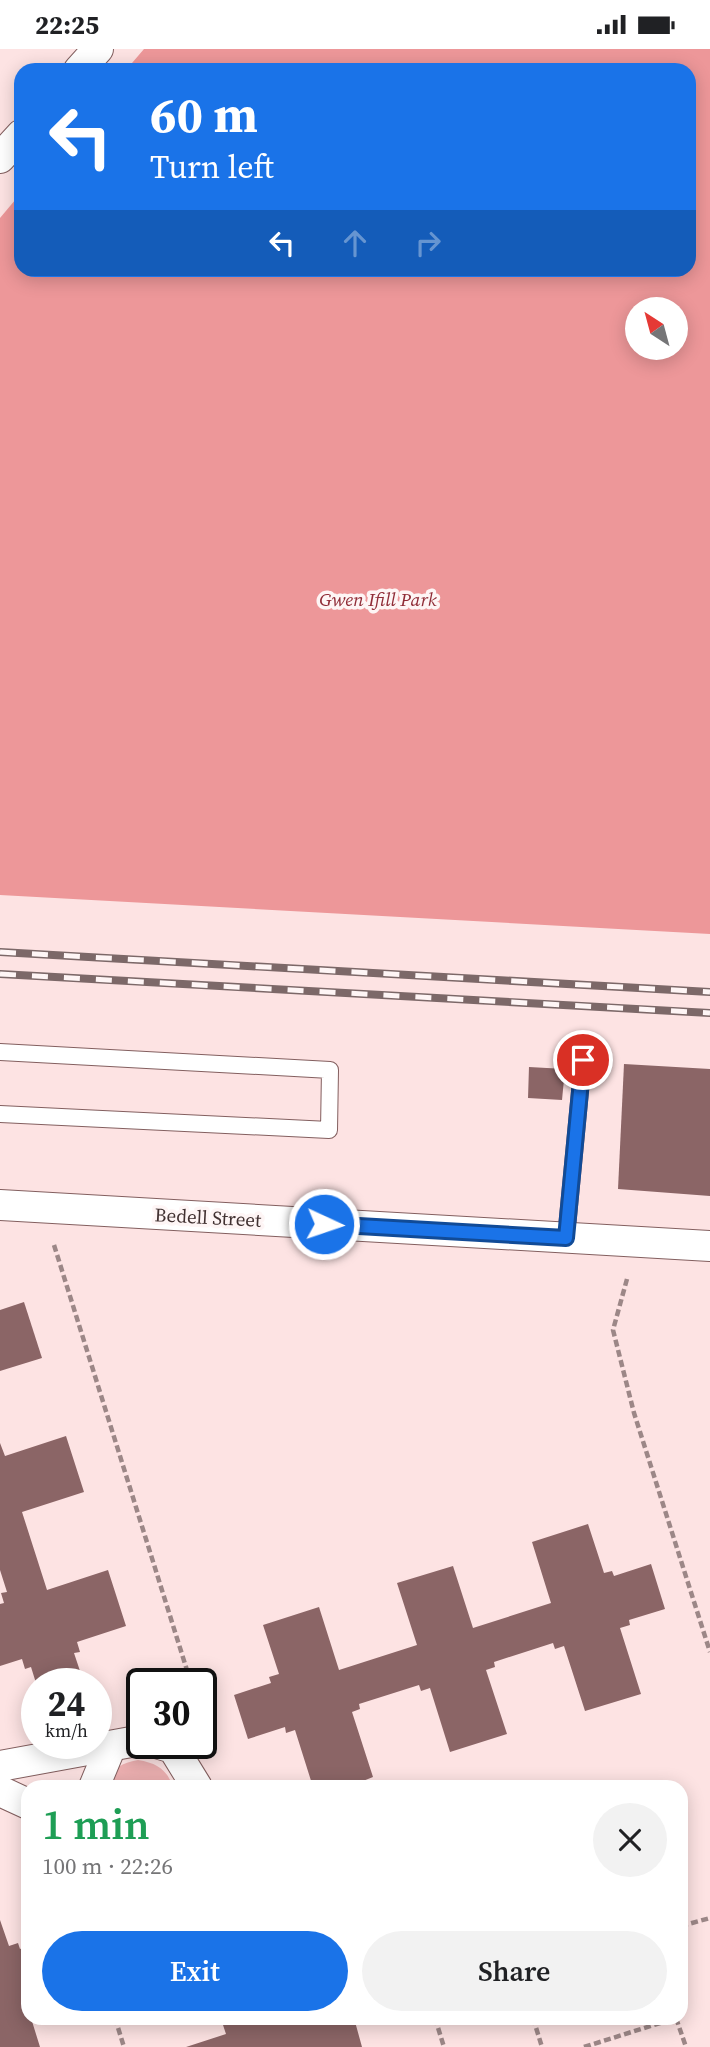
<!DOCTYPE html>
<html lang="en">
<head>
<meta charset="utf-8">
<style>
  :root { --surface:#fff; --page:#f2f2f2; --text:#202124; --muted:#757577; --accent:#1a73e8 }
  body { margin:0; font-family:"Source Serif 4",serif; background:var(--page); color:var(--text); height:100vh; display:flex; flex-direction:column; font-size:26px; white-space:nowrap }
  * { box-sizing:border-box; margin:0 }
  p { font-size:23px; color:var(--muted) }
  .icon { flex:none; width:38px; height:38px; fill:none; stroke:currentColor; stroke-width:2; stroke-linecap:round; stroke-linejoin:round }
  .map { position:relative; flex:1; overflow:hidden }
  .panel { position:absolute; left:21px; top:1731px; width:667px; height:245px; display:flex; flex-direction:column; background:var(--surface); border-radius:21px; box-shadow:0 4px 18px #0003 }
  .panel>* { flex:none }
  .guide { position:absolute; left:14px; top:14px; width:682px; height:214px; border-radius:21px; box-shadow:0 4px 18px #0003; background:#1a73e8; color:#fff; overflow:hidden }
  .needle { width:46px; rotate:324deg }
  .controls { position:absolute; left:625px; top:248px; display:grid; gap:14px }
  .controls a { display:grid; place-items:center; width:63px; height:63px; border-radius:50%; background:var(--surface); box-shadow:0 4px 18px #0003; font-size:35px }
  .speed { position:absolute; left:21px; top:1619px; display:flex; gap:14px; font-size:35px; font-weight:700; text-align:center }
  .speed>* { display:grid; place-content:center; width:91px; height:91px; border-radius:50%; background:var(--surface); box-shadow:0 4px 18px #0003; line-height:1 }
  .speed small { font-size:18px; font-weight:400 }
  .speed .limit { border:4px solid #111; border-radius:10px; background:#fff; color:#111 }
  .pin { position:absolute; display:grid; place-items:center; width:60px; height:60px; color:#fff; margin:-30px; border:4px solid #fff; border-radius:50%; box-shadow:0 2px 7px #0007 }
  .me { position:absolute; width:77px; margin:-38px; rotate:93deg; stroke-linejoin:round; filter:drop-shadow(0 0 5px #0008) }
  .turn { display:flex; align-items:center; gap:24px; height:147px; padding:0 21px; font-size:32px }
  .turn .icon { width:91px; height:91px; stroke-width:2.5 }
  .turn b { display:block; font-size:49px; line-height:60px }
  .lanes { display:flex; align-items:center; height:66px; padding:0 21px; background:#0003; justify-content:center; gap:35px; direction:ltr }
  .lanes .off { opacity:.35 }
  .round { display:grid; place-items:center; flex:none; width:74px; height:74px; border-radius:37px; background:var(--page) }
  .overview { display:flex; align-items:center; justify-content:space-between; height:119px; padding:0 21px }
  h1 { font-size:42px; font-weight:600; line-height:52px; color:#1e9e55 }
  .action { display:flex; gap:14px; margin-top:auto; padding:14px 21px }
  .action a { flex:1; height:80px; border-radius:42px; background:var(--accent); color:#fff; font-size:28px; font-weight:600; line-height:80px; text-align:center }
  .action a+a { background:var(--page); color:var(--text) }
  .status { display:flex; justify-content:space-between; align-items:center; height:49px; padding:0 35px; background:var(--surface); direction:ltr }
  .status svg { height:19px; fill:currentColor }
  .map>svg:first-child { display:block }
  .green { fill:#edb0b1 }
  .forest { fill:#ed9799; fill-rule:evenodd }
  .building { fill:#8b6566 }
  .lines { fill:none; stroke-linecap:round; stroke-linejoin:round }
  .service-casing { stroke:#835f5f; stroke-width:18 }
  .minor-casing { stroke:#835f5f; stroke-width:32 }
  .path { stroke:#9c8787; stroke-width:4.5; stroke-dasharray:7 3.5; stroke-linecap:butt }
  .service { stroke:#fff; stroke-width:16 }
  .minor { stroke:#fff; stroke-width:30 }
  .rail-casing { stroke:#7c6868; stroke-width:8 }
  .rail { stroke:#fef5f5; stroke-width:5; stroke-dasharray:16; stroke-linecap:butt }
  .route-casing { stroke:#114b97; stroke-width:18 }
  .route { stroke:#1a73e8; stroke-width:12 }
  .labels { text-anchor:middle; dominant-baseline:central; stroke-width:7; stroke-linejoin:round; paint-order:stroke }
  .park-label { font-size:19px; font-style:italic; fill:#902c37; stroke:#fef5f5 }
  .street-label { font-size:19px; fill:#413131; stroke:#fef5f5 }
</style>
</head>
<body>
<div class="status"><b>22:25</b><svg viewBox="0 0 49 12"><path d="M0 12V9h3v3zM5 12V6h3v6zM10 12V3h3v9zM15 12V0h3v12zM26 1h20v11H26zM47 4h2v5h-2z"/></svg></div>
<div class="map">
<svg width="710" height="1998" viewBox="0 0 710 1998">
  <rect width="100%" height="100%" fill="#fde3e3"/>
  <!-- green -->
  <path class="green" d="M138,1711C156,1714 167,1720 173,1738H100C112,1723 118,1714 138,1711Z"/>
  <!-- forest -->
  <path class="forest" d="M144,0H710V885L0,846V169L21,144V220H690V21H126ZM637,261H676V299H637Z"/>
  <!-- building -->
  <g class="building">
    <path d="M624,1015L710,1020V1147L618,1140Z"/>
    <path d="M529,1018L565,1020L562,1051L528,1049Z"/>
    <path d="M24,1253L42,1309L0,1322V1261Z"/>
    <path d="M66,1387L84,1443L22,1463L47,1541L108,1521L126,1577L77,1593L80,1603L74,1604L84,1634H36L31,1618L25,1620L22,1610L0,1617V1555L4,1554L1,1544L7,1543L0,1521V1394L5,1407Z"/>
    <path d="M588,1475L604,1524L612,1522L614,1527L651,1515L665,1560L629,1571L630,1576L620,1579L641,1645L585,1662L564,1597L555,1600L553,1594L494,1613L495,1618L486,1621L507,1685L450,1703L430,1639L421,1642L419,1636L359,1655L360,1660L352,1663L373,1728L348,1738H313L295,1681L286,1684L285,1678L248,1690L234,1646L271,1634L269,1628L279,1625L263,1576L319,1558L339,1621L417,1596L397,1534L453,1517L473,1579L551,1554L532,1493Z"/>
    <path d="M0,1871L9,1897L18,1894L20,1900L28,1897V1969H31L40,1998H0Z"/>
    <path d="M227,1969H354L362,1998H186L226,1985L223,1976L228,1974Z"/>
  </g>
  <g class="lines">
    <defs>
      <g id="service">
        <path d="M0,1003L330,1021L329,1081L0,1065"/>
        <path d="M566,1189L583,1011"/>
      </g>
      <g id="minor">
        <path d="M79,21L98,0"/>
        <path d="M0,109L21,86"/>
        <path d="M0,1156L710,1197"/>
        <path d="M156,1694L173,1699L197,1738"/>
        <path d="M0,1717L142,1691"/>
        <path d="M94,1738L111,1697"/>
        <path d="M0,1742L28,1755"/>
      </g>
    </defs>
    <!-- service casing -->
    <use href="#service" class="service-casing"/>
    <!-- minor casing -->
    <use href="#minor" class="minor-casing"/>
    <!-- path -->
    <g class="path">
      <path d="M54,1196L191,1634"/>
      <path d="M627,1230L613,1281L634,1364L710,1603"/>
      <path d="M201,1667L207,1687"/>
      <path d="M681,1877L710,1869"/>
      <path d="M115,1969L124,1998"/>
      <path d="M435,1969L444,1998"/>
      <path d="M533,1969L542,1998"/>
      <path d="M676,1969L686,1998"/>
      <path d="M584,1998L676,1969"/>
    </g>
    <!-- service -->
    <use href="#service" class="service"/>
    <!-- minor -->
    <use href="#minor" class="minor"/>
    <defs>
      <g id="rail">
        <path d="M0,903L710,943"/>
        <path d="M0,925L710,964"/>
      </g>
    </defs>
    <!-- rail casing -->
    <use href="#rail" class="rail-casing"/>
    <!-- rail -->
    <use href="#rail" class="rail"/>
  </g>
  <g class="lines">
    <defs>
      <path id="route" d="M324,1175L566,1189L583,1011"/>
    </defs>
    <!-- route casing -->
    <use href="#route" class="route-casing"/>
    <!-- route -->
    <use href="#route" class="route"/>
  </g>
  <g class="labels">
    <!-- park labels -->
    <g class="park-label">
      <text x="378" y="550">Gwen Ifill Park</text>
    </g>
    <!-- street labels -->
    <g class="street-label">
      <text transform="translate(208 1168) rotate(3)">Bedell Street</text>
    </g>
  </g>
</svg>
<div class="controls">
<a><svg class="needle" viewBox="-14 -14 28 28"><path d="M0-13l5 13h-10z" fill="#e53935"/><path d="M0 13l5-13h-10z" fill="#757577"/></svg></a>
</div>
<div class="speed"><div>24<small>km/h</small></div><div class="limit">30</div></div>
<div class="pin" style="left:583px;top:1011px;background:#d93025"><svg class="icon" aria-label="arrive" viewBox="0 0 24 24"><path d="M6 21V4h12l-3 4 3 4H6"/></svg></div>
<svg class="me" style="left:324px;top:1175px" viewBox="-20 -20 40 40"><circle r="17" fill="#1a73e8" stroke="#fff" stroke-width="3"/><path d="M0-11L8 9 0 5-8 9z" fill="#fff"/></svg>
<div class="guide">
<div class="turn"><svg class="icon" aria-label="left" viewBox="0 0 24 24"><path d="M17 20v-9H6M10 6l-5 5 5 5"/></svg><div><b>60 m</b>Turn left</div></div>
<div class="lanes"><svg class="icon" aria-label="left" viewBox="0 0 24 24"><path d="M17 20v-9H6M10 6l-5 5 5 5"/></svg><svg class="icon off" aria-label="ahead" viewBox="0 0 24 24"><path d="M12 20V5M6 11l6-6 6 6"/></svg><svg class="icon off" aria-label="right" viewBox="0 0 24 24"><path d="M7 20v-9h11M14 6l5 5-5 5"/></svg></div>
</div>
<section class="panel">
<div class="overview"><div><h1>1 min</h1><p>100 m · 22:26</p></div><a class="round"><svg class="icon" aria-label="close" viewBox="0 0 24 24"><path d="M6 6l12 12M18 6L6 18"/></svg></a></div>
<div class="action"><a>Exit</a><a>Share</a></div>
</section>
</div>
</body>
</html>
